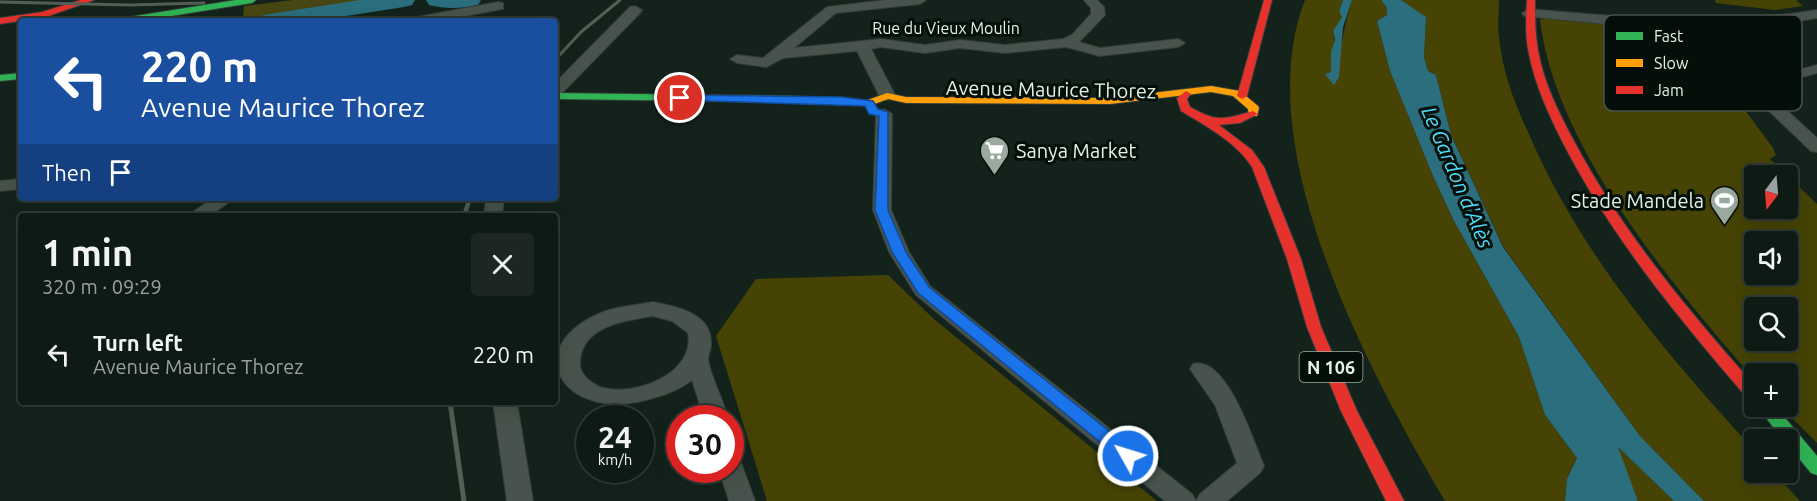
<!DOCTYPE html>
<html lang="en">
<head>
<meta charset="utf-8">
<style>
  :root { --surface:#0e1a14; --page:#1c2722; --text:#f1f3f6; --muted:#9ba1a0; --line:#2e3834 }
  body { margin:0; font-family:Ubuntu,sans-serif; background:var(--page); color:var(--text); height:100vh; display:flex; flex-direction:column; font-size:22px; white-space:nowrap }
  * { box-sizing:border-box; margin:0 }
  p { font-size:20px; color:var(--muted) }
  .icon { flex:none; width:33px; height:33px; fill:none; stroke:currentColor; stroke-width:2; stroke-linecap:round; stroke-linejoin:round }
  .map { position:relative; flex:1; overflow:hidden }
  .details { position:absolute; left:18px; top:213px; width:540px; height:192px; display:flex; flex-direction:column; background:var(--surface); border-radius:6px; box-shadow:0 6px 24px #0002,0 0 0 2px var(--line) }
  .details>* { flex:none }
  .guide { position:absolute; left:18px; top:18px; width:540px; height:183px; border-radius:6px; box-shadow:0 6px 24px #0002,0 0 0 2px var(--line); background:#1a4fa0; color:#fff; overflow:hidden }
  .needle { width:39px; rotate:196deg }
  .controls { position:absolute; left:1744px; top:165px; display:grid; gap:12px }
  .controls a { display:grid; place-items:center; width:54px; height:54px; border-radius:6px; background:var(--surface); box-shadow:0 6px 24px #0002,0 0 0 2px var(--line); font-size:30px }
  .speed { position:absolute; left:576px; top:405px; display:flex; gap:12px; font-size:30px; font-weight:700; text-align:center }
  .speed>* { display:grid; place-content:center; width:78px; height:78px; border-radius:50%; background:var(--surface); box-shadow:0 6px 24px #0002,0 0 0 2px var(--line); line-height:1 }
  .speed small { font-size:15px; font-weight:400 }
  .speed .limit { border:9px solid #d22; background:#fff; color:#111 }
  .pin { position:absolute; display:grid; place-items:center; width:51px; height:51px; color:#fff; margin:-26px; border:3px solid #fff; border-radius:50%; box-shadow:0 2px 6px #0007 }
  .me { position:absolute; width:66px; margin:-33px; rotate:309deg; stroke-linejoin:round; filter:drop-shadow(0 0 4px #0008) }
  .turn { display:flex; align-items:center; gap:21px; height:126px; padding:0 24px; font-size:27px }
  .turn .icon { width:78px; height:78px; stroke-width:2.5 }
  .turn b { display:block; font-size:42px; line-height:51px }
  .then { display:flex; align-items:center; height:57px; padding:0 24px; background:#0003; gap:12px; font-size:22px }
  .round { display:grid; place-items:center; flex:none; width:63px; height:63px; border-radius:6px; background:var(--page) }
  .overview { display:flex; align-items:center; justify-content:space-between; height:102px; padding:0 24px }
  h1 { font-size:36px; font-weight:600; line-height:45px }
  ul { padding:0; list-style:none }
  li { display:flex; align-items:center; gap:18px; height:78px; padding:0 24px }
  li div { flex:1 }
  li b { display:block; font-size:22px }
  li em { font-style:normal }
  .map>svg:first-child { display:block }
  .green { fill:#464305; fill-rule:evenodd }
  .forest { fill:#484612 }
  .water { fill:#2b6e7d }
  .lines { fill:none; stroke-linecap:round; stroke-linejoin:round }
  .river { fill:#2b6e7d; fill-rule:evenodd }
  .street-casing { stroke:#333e38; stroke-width:2 }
  .fast-casing { stroke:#333e38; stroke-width:2 }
  .slow-casing { stroke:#333e38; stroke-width:2 }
  .jam-casing { stroke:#333e38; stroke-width:2 }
  .street { fill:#47534c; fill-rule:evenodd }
  .fast { fill:#30b455; fill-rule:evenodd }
  .slow { fill:#ff9f0a; fill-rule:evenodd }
  .jam { fill:#e5322d; fill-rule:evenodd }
  .rail-far2 { stroke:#535e57; stroke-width:3 }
  .rail-far1 { stroke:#535e57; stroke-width:4.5 }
  .rail { stroke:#535e57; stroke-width:5 }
  .route { fill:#1a73e8; stroke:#114b97; stroke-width:1.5 }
  .labels { text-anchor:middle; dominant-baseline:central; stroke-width:6; stroke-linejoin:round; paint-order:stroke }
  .far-street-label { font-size:16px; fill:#e2f2e8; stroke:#040f09 }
  .shield { fill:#040f09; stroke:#9faea5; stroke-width:1.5 }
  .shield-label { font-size:18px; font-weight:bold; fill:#e2f2e8 }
  .street-label { font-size:20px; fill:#e2f2e8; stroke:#040f09 }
  .poi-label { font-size:20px; fill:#e2f2e8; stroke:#040f09; text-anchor:start }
  .water-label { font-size:21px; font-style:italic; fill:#51dafc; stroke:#040f09 }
  .key { fill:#040f09; stroke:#47534c; stroke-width:1.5 }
  .key-label { font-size:16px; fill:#e2f2e8 }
</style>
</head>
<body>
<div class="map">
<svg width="1817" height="501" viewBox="0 0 1817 501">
  <rect width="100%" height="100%" fill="#13231b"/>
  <!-- green -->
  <g class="green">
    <path d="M1305,0H1343L1339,11L1342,17L1333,31C1337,49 1330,66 1334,85C1340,56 1343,28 1352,0H1381L1387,8V15L1377,21L1390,71L1433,176L1454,221L1519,337L1545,415L1577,458L1567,479L1565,501H1445C1371,375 1247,148 1305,0Z"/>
    <path d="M1401,0H1499C1499,12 1497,25 1499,37C1502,70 1514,102 1528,132C1580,254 1667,355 1755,451V472L1774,473L1800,501H1704L1640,436L1503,246L1451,135L1436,75L1428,71L1424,57L1426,18Z"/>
    <path d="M1715,0H1796L1803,6L1775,10L1716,3Z"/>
    <path d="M1545,18L1649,25L1662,44L1699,48L1773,148L1776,155L1770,159L1787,175L1755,176V208H1788V176L1817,204V443L1781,407L1788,406V374H1755V380C1673,286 1555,147 1540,20ZM1755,242H1788V274H1755ZM1755,308H1788V340H1755Z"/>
    <path d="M888,275L935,320L1157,501H767L716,336L756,279Z"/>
    <path d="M1617,446L1674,501H1638Z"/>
  </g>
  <!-- forest -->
  <path class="forest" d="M293,0H404L243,21L244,6Z"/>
  <!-- water -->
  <g class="water">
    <path d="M1343,0H1352L1343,27L1339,77L1334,85L1325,74L1331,72V52L1335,40L1333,31L1342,17L1339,11Z"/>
    <path d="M1381,0H1401L1426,17L1424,57L1428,71L1436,75L1451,135L1503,247L1640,436L1704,501H1674L1618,447L1638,501H1565L1567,479L1577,458L1545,415L1519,337L1454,221L1433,176L1390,71L1377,21L1387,15V8Z"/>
  </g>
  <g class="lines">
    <!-- river -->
    <g class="river">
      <path d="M360,0H415L412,5L404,7L314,21H257L261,16L269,14Z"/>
      <path d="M426,0H481L478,5C463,9 444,9 429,5Z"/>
    </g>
    <defs>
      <g id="street">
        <path d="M886,0H926L920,4L836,13L794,48L881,39L925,45L960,40L1005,45L1063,39L1072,35L1091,14V8L1084,0H1097L1104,7L1105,15L1079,42L1100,48L1178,39L1185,43L1178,47L1100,56L1066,47L1005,53L960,48L925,53L881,47L871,49L895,95L887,100L879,95L857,51L783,58L766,67L737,63L730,59L737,55L763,58L827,7Z"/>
        <path d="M498,2L503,3V9L439,21H410L417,17Z"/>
        <path d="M635,6L642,10L640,13L560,95L555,97V83L630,7Z"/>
        <path d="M1529,9C1626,18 1721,26 1817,10V18L1781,24L1709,29L1637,27L1524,16L1522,13Z"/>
        <path d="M1817,65V73L1772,85L1771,90L1780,104L1817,138V152L1811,151L1768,110L1755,90L1760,80Z"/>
        <path d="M884,109L892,114L891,210L909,252L930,286L1192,494L1196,501L1200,494L1237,463L1215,405L1190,369L1193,364C1226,354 1254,442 1264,466L1260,473L1227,501H1165L916,295L889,252L873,210L876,114Z"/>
        <path d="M21,179V189L0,191V181Z"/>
        <path d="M213,198H235L209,216H187Z"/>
        <path d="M486,198H504L502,216H484Z"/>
        <path d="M653,302C675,306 711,313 711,342C712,348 708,354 708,360C712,380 723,399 728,418H704L692,380C678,391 664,395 646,400C563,422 517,347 603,312C618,306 637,305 653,302ZM653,316L672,321L688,333C696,374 633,398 600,387C591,383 580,375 580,364C580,326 624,321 653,316Z"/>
        <path d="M493,402H517L533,501H507Z"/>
        <path d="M730,455L739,457L755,501H729L719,470H730Z"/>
      </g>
      <g id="fast">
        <path d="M236,0H256L252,3L140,21H118L123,18Z"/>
        <path d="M21,73V79L0,81V75Z"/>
        <path d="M555,93L791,96L796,99L791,102L555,99Z"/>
        <path d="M1757,406H1775L1817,456V475L1811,473L1788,445V440H1783Z"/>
      </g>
      <path id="slow" d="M1211,86L1240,91L1258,106L1259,108L1257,116H1249L1248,109L1233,96L1211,92L1110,104L906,103L888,99L869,106L791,102L786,99L791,96L868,100L887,93L906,97L1110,98Z"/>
      <g id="jam">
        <path d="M81,0H94L46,17L0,24V18L42,12Z"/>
        <path d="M1264,0H1272L1247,96L1242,99L1237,96Z"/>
        <path d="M1527,0H1535C1535,18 1535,37 1539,55C1545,86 1560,115 1575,143C1623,233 1688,310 1755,386V402L1749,400C1680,320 1612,238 1563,143C1549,115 1535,85 1529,54C1525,36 1526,18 1527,0Z"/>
        <path d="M1186,91L1191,94L1187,99L1190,107C1218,123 1225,119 1253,111L1258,114L1240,123L1219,125L1252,150L1264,167L1301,259L1321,327L1357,411L1404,501H1386L1341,411L1307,327L1287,259L1252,167C1236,142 1206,126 1181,111L1177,98Z"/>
      </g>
    </defs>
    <!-- street casing -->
    <use href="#street" class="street-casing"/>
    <!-- fast casing -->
    <use href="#fast" class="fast-casing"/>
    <!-- slow casing -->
    <use href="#slow" class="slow-casing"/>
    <!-- jam casing -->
    <use href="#jam" class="jam-casing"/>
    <!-- street -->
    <use href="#street" class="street"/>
    <!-- fast -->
    <use href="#fast" class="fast"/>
    <!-- slow -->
    <use href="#slow" class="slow"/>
    <!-- jam -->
    <use href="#jam" class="jam"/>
    <!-- rail-far2 -->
    <g class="rail-far2">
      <path d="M0,2L130,5L204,3"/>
      <path d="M555,60L581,32L620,0"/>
    </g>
    <!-- rail-far1 -->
    <path class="rail-far1" d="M464,216L470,198"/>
    <!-- rail -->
    <path class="rail" d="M450,402L464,501"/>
  </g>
  <!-- route -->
  <path class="route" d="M680,95L842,97L873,101L878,109L888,112V210L906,252L929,287L1134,451L1136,456L1134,460H1122L918,293L892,252L875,210L879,116L869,114L865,106L676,100L674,98Z"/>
  <!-- icons -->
  <defs>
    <symbol id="supermarket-pin" viewBox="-11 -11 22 30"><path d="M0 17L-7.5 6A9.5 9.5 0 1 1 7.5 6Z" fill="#9aaaa0" stroke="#040f09"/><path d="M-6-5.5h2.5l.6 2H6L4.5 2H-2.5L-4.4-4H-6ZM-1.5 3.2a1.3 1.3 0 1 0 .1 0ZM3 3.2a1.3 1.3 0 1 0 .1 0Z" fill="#fff"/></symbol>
    <symbol id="stadium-pin" viewBox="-11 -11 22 30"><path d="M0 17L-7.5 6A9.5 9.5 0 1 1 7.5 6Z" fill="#9aaaa0" stroke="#040f09"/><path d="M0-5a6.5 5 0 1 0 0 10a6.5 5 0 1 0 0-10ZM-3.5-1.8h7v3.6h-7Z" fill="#fff"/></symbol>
  </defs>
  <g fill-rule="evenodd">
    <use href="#supermarket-pin" x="978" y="134" width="33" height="45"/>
    <use href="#stadium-pin" x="1708" y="184" width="33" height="45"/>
  </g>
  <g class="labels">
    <!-- far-street labels -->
    <g class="far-street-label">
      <text x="946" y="28">Rue du Vieux Moulin</text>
    </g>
    <!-- shield labels -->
    <rect class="shield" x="1299.5" y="352" width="63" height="30" rx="4.5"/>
    <g class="shield-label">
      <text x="1331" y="367">N 106</text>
    </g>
    <!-- street labels -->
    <g class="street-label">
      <text transform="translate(1051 89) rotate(1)">Avenue Maurice Thorez</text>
    </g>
    <!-- poi labels -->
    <g class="poi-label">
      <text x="1016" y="150">Sanya Market</text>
      <text x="1704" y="200" text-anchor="end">Stade Mandela</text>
    </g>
    <!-- water labels -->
    <g class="water-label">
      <text transform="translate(1458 177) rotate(67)">Le Gardon d'Alès</text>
    </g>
  </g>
  <!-- legend -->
  <rect x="1604" y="15" width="198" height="96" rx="9" class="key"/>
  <rect x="1616" y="32" width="27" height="8" fill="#30b455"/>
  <rect x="1616" y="59" width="27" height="8" fill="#ff9f0a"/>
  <rect x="1616" y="86" width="27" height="8" fill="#e5322d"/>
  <g class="key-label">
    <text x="1654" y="42">Fast</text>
    <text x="1654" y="69">Slow</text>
    <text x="1654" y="96">Jam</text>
  </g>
</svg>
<div class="controls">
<a><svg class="needle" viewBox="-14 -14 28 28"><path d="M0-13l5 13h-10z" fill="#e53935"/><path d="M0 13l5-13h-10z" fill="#9ba1a0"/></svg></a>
<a><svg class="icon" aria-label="sound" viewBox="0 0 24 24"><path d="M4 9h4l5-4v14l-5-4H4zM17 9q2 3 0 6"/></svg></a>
<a><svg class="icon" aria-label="search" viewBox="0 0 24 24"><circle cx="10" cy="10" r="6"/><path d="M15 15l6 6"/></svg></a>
<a>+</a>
<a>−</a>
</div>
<div class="speed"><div>24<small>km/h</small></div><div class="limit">30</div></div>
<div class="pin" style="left:680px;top:98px;background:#d93025"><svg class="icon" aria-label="arrive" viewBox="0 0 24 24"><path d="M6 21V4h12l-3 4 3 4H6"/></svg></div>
<svg class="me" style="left:1128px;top:456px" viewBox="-20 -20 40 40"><circle r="17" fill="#1a73e8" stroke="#fff" stroke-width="3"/><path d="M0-11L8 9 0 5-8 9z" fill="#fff"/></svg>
<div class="guide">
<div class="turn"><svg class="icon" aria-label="left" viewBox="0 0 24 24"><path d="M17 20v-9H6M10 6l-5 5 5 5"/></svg><div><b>220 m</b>Avenue Maurice Thorez</div></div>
<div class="then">Then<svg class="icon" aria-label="arrive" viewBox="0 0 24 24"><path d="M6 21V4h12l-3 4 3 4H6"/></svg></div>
</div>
<section class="details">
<div class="overview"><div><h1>1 min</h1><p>320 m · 09:29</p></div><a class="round"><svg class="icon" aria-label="close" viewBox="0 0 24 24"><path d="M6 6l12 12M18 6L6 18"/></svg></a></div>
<ul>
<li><svg class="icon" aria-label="left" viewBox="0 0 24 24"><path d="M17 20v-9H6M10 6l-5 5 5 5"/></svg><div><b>Turn left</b><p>Avenue Maurice Thorez</p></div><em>220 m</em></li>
</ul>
</section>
</div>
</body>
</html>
